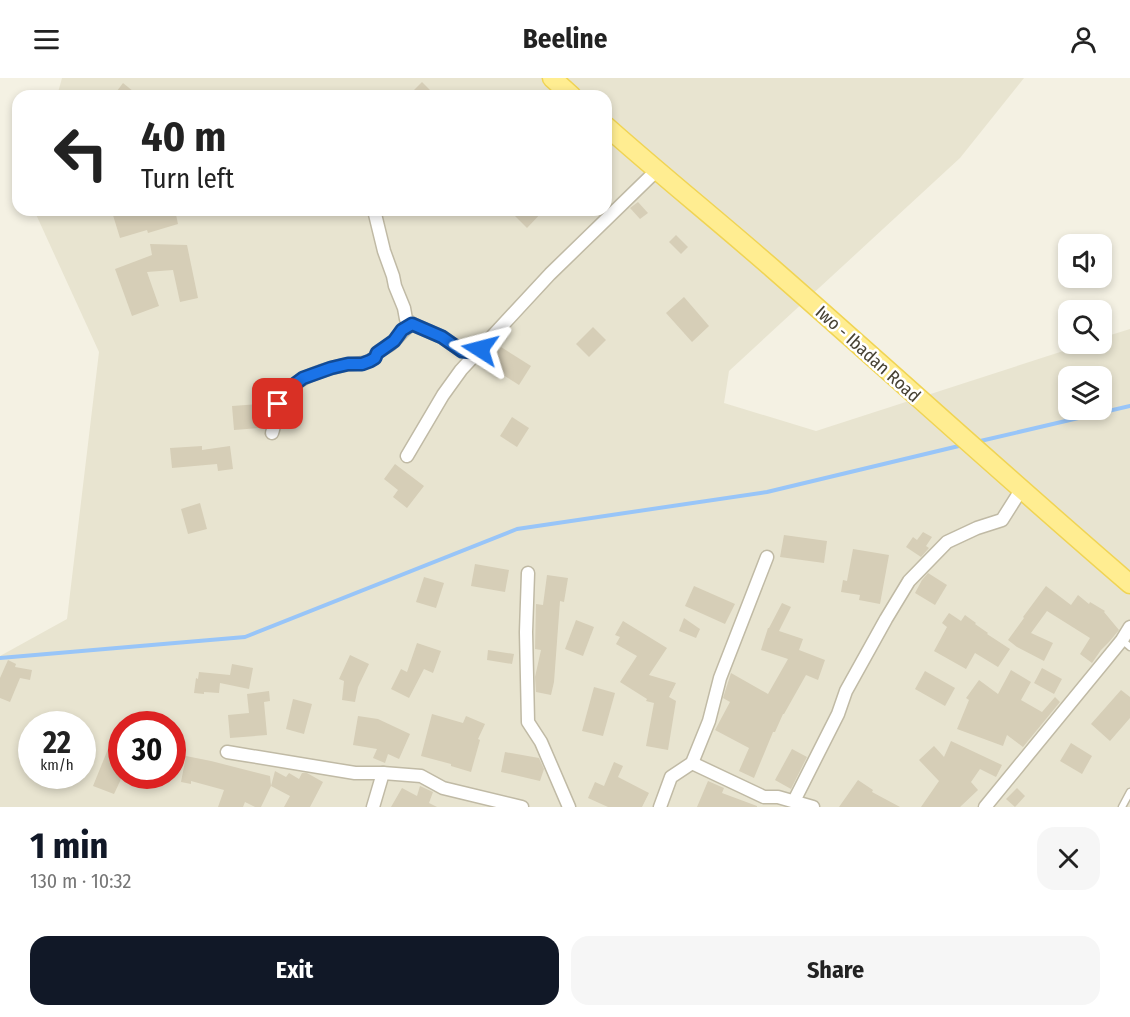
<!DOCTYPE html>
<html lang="en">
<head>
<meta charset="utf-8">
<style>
  :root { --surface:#fff; --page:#f6f6f6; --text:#222; --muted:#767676; --accent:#111827 }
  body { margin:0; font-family:"Fira Sans Condensed",sans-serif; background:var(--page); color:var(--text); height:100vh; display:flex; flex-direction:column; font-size:22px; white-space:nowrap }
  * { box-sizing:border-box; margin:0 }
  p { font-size:20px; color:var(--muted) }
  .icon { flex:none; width:33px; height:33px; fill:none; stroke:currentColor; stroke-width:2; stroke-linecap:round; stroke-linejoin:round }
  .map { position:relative; height:729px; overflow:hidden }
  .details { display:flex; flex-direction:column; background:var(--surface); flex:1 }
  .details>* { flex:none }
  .guide { position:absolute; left:12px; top:12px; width:600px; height:126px; border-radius:18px; box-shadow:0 3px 9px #0003; background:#fff; color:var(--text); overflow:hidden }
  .fabs { position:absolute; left:1058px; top:156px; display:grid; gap:12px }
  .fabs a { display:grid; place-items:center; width:54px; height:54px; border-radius:12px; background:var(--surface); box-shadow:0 3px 9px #0003; font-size:30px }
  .speed { position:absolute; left:18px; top:633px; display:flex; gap:12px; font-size:30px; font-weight:700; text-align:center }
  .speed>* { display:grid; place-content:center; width:78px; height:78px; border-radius:50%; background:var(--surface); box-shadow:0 3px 9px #0003; line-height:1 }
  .speed small { font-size:15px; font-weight:400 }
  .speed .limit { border:9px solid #d22; background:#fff; color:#111 }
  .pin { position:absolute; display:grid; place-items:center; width:51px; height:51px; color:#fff; margin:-26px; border-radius:12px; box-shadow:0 3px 9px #0006 }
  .me { position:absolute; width:66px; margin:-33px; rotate:279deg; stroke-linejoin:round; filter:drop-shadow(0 0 4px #0008) }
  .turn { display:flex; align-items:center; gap:21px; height:126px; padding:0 30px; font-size:27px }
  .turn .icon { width:78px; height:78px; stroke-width:2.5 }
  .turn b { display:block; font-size:42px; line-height:51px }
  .round { display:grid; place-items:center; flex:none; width:63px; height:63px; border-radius:18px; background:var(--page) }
  .headline { display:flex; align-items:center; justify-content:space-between; height:102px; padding:0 30px }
  h1 { font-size:36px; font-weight:700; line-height:45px; color:var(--accent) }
  .cta { display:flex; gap:12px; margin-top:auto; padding:12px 30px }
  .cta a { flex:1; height:69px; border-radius:18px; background:var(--accent); color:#fff; font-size:24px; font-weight:700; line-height:69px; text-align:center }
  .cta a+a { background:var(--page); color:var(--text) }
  header { display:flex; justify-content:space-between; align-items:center; height:78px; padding:0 30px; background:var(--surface); font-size:27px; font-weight:700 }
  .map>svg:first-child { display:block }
  .residential { fill:#e8e4d0; fill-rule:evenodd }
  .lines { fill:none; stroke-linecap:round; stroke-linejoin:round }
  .stream { stroke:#98c5f8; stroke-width:4 }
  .building { fill:#d6ceb7 }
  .service-casing { stroke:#c0baa5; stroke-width:9 }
  .minor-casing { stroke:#c0baa5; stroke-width:15 }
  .primary-casing { stroke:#f0d454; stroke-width:21 }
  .service { stroke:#fff; stroke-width:6 }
  .minor { stroke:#fff; stroke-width:12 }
  .primary { stroke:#ffed91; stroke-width:18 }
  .route-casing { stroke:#114b97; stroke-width:15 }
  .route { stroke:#1a73e8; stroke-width:10 }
  .labels { text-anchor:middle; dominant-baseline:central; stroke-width:5; stroke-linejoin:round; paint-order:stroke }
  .street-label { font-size:18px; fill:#464133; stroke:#fff }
</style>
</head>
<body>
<header><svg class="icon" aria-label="menu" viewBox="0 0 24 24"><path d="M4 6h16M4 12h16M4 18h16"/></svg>Beeline<svg class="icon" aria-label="person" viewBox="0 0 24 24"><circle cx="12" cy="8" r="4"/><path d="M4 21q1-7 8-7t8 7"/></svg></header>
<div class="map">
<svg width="1130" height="729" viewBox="0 0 1130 729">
  <rect width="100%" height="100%" fill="#f4f1e3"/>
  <!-- residential -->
  <path class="residential" d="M62,0H1024L960,80L729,293L724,325L816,353L1085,266H1101V260L1130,251V729H0V578L67,541L99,274L34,132H606V18H57ZM1068,298H1101V332H1068ZM32,646H82V698H32ZM122,646H172V698H122Z"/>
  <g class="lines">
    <!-- stream -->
    <g class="stream">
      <path d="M976,364L1130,328"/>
      <path d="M0,580L245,559L517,451L767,414L963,367"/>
    </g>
  </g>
  <!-- building -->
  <g class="building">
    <path d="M422,4L431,13L426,18H418L413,13Z"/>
    <path d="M123,5L139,18H124L117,13Z"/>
    <path d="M638,124L648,135L640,141L630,130Z"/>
    <path d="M117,132H175L178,146L148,155L147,152L120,160L112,134Z"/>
    <path d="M509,132H544L527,150Z"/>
    <path d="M676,157L688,169L681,176L669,164Z"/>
    <path d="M150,166L187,167L198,220L180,224L173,192L147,194L159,228L132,238L115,191L152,177Z"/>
    <path d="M684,219L709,248L692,264L666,235Z"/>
    <path d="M593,249L606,262L589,279L576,266Z"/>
    <path d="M501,269L531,288L519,307L489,288Z"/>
    <path d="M258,326L259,350L234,352L232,328Z"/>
    <path d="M512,339L529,350L517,369L500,358Z"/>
    <path d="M202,368V372L230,368L233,391L218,393L217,386L172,390L170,370Z"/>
    <path d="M395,386L424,408L407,430L393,419L398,412L384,401Z"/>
    <path d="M200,425L207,451L188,456L181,431Z"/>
    <path d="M923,454L932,459L926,468L929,470L921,479L906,469L913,459L917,462Z"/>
    <path d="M784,457L827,463L824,485L780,479Z"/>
    <path d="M853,471L889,477L880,526L859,522L860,517L841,514L843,502L847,503Z"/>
    <path d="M475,486L509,492L505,514L471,508Z"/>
    <path d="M928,495L947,507L935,527L915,515L922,502Z"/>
    <path d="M547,497L568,500L564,524L560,523L554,604L551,617L536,614L535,599L541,572L535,571L536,526L543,527Z"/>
    <path d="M424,499L444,505L436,530L416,524Z"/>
    <path d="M694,508L735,526L725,546L685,528Z"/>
    <path d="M1046,508L1071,527L1078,517L1089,526L1090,524L1105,533L1104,534L1119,552L1109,564L1101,572L1092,585L1080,576L1090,560L1047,533L1031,555L1053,565L1044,583L1017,569L1008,562L1024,540L1023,539Z"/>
    <path d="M782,525L791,529L779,553L803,561L799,572L825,582L818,602L806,597L784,636H783L775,654H773L754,700L739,693L749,670L715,652L730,624L723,620L731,595L768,616L788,581L761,572L768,550H769Z"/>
    <path d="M949,535L961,543L965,537L976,545L975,546L988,555L987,556L1010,571L998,589L975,575L966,591L934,573L947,549L942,545Z"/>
    <path d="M684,540L700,551L696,560L679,553Z"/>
    <path d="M576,542L594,549L583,578L565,571Z"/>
    <path d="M623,543L667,570L649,597L676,605L669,619L676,623L668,672L646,668L654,625L646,623L647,621L620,604L637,578L616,566L620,559L615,557Z"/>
    <path d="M417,565L441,573L433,595L424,591L409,620L391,611L401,591L407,594Z"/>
    <path d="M488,572L514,576L512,586L487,582Z"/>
    <path d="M350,577L369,586L358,609L355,624L342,622L344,603L339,601Z"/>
    <path d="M8,582L16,586L15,589L32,592L30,602L20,600L10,624L0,620V600Z"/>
    <path d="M232,586L253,590L249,611L220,605L219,615L204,614V616L194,615L196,600L198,601L199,594L230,597Z"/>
    <path d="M1042,590L1062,601L1054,616L1034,605Z"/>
    <path d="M1011,592L1031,604L1021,622L1042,634L1055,619L1060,624L1023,669L1007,657L1003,668L957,651L969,622L966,620L979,602L998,616Z"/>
    <path d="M925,593L955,610L945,628L915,611Z"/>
    <path d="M594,609L615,615L603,658L582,653Z"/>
    <path d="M1121,612L1130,619V640L1110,663L1091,646Z"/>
    <path d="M269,613L270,623L264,624L267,657L230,660L228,637L249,635L247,616Z"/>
    <path d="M293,621L312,626L304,656L286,651Z"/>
    <path d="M432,636L463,645L466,638L485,646L478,661L480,662L471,694L451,688V686L421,678Z"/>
    <path d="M358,638L378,641L410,656L399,681L388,676L385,685L373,680L377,671L353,667Z"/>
    <path d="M951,663L1002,687L996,699L980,691L971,704L978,712L960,729H921L939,703L919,682L934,668L944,679Z"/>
    <path d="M1071,665L1092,678L1082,696L1060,683Z"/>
    <path d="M108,671L122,676V699L114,716L93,708Z"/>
    <path d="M792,671L807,679L791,711L775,702Z"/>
    <path d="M505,674L539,680L544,691L540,703L501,694Z"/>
    <path d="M186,678L211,683L270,698L271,708L275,693L286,699L289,695L299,701L302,695H307L323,704L310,729H284L290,718L271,708L261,729H255L245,724L243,729H218L224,712L191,703V706L181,704Z"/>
    <path d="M614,684L623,688L618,699L649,715L642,729H608L588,720L595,704L604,708Z"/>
    <path d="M858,702L873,712L872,714L900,729H839Z"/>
    <path d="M708,703L724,710L722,715L757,728V729H697Z"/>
    <path d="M420,708L433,714L429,725L437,729H391L402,710L417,718Z"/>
    <path d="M1017,710L1025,718L1015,729L1006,721Z"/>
  </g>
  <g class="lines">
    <defs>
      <g id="service">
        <path d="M1122,562L1130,569"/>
        <path d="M1122,729L1130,714"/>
      </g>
      <g id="minor">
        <path d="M374,132L384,173L393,198L395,208L404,230L406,241L412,246"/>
        <path d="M272,355C273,352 274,349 274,346C275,341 273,338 275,333C285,303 316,293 344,287C354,285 363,287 371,282C378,278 373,281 377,275C381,271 388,269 392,265C400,258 402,252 412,246L442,259L462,273L472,274L480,271"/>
        <path d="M407,378L443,317L461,292L550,196L656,93"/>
        <path d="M528,495L526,554L528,644L541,664L569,729"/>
        <path d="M227,674L355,695H383L421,698L443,710L522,729"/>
        <path d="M692,685L764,719H778L813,729"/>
        <path d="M794,723L838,636L846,613L886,541L909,503L947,464L977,450L1002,442L1021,412"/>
        <path d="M373,729L383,695"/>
        <path d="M660,729L671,699L692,685L709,643L720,600L767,479"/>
        <path d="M985,729L1122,562L1130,549"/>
      </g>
      <g id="primary">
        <path d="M552,0L572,18"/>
        <path d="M606,48C660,96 717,142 772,190C892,295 1009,402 1130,506"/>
      </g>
    </defs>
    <!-- service casing -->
    <use href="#service" class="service-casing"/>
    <!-- minor casing -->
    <use href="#minor" class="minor-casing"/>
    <!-- primary casing -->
    <use href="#primary" class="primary-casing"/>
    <!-- service -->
    <use href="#service" class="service"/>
    <!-- minor -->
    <use href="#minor" class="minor"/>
    <!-- primary -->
    <use href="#primary" class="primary"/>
  </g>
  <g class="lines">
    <defs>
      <path id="route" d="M278,326L295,306L303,300L331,290L348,286H362L370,283L375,280L377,275L394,263L402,252L412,246L442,259L462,273L472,274L480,271"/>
    </defs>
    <!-- route casing -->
    <use href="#route" class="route-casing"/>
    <!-- route -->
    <use href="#route" class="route"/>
  </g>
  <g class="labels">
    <!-- street labels -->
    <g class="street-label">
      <text transform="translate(868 276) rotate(42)">Iwo - Ibadan Road</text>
    </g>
  </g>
</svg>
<div class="fabs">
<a><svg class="icon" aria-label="sound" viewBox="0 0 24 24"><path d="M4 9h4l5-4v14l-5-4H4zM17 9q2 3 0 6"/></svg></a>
<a><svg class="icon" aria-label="search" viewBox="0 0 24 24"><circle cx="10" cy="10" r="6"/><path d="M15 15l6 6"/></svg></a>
<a><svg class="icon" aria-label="layers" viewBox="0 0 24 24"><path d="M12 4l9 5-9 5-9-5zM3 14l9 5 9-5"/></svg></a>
</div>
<div class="speed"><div>22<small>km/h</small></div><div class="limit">30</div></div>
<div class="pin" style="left:278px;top:326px;background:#d93025"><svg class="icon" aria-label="arrive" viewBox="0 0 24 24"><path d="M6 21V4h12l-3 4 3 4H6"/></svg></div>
<svg class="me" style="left:480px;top:271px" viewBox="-20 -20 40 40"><path d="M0-17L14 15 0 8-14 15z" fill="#1a73e8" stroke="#fff" stroke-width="4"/></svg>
<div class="guide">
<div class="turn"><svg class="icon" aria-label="left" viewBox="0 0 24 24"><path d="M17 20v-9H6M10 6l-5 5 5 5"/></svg><div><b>40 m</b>Turn left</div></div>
</div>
</div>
<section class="details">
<div class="headline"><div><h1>1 min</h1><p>130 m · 10:32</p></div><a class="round"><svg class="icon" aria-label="close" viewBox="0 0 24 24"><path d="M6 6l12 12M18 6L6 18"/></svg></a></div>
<div class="cta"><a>Exit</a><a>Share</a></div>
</section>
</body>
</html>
